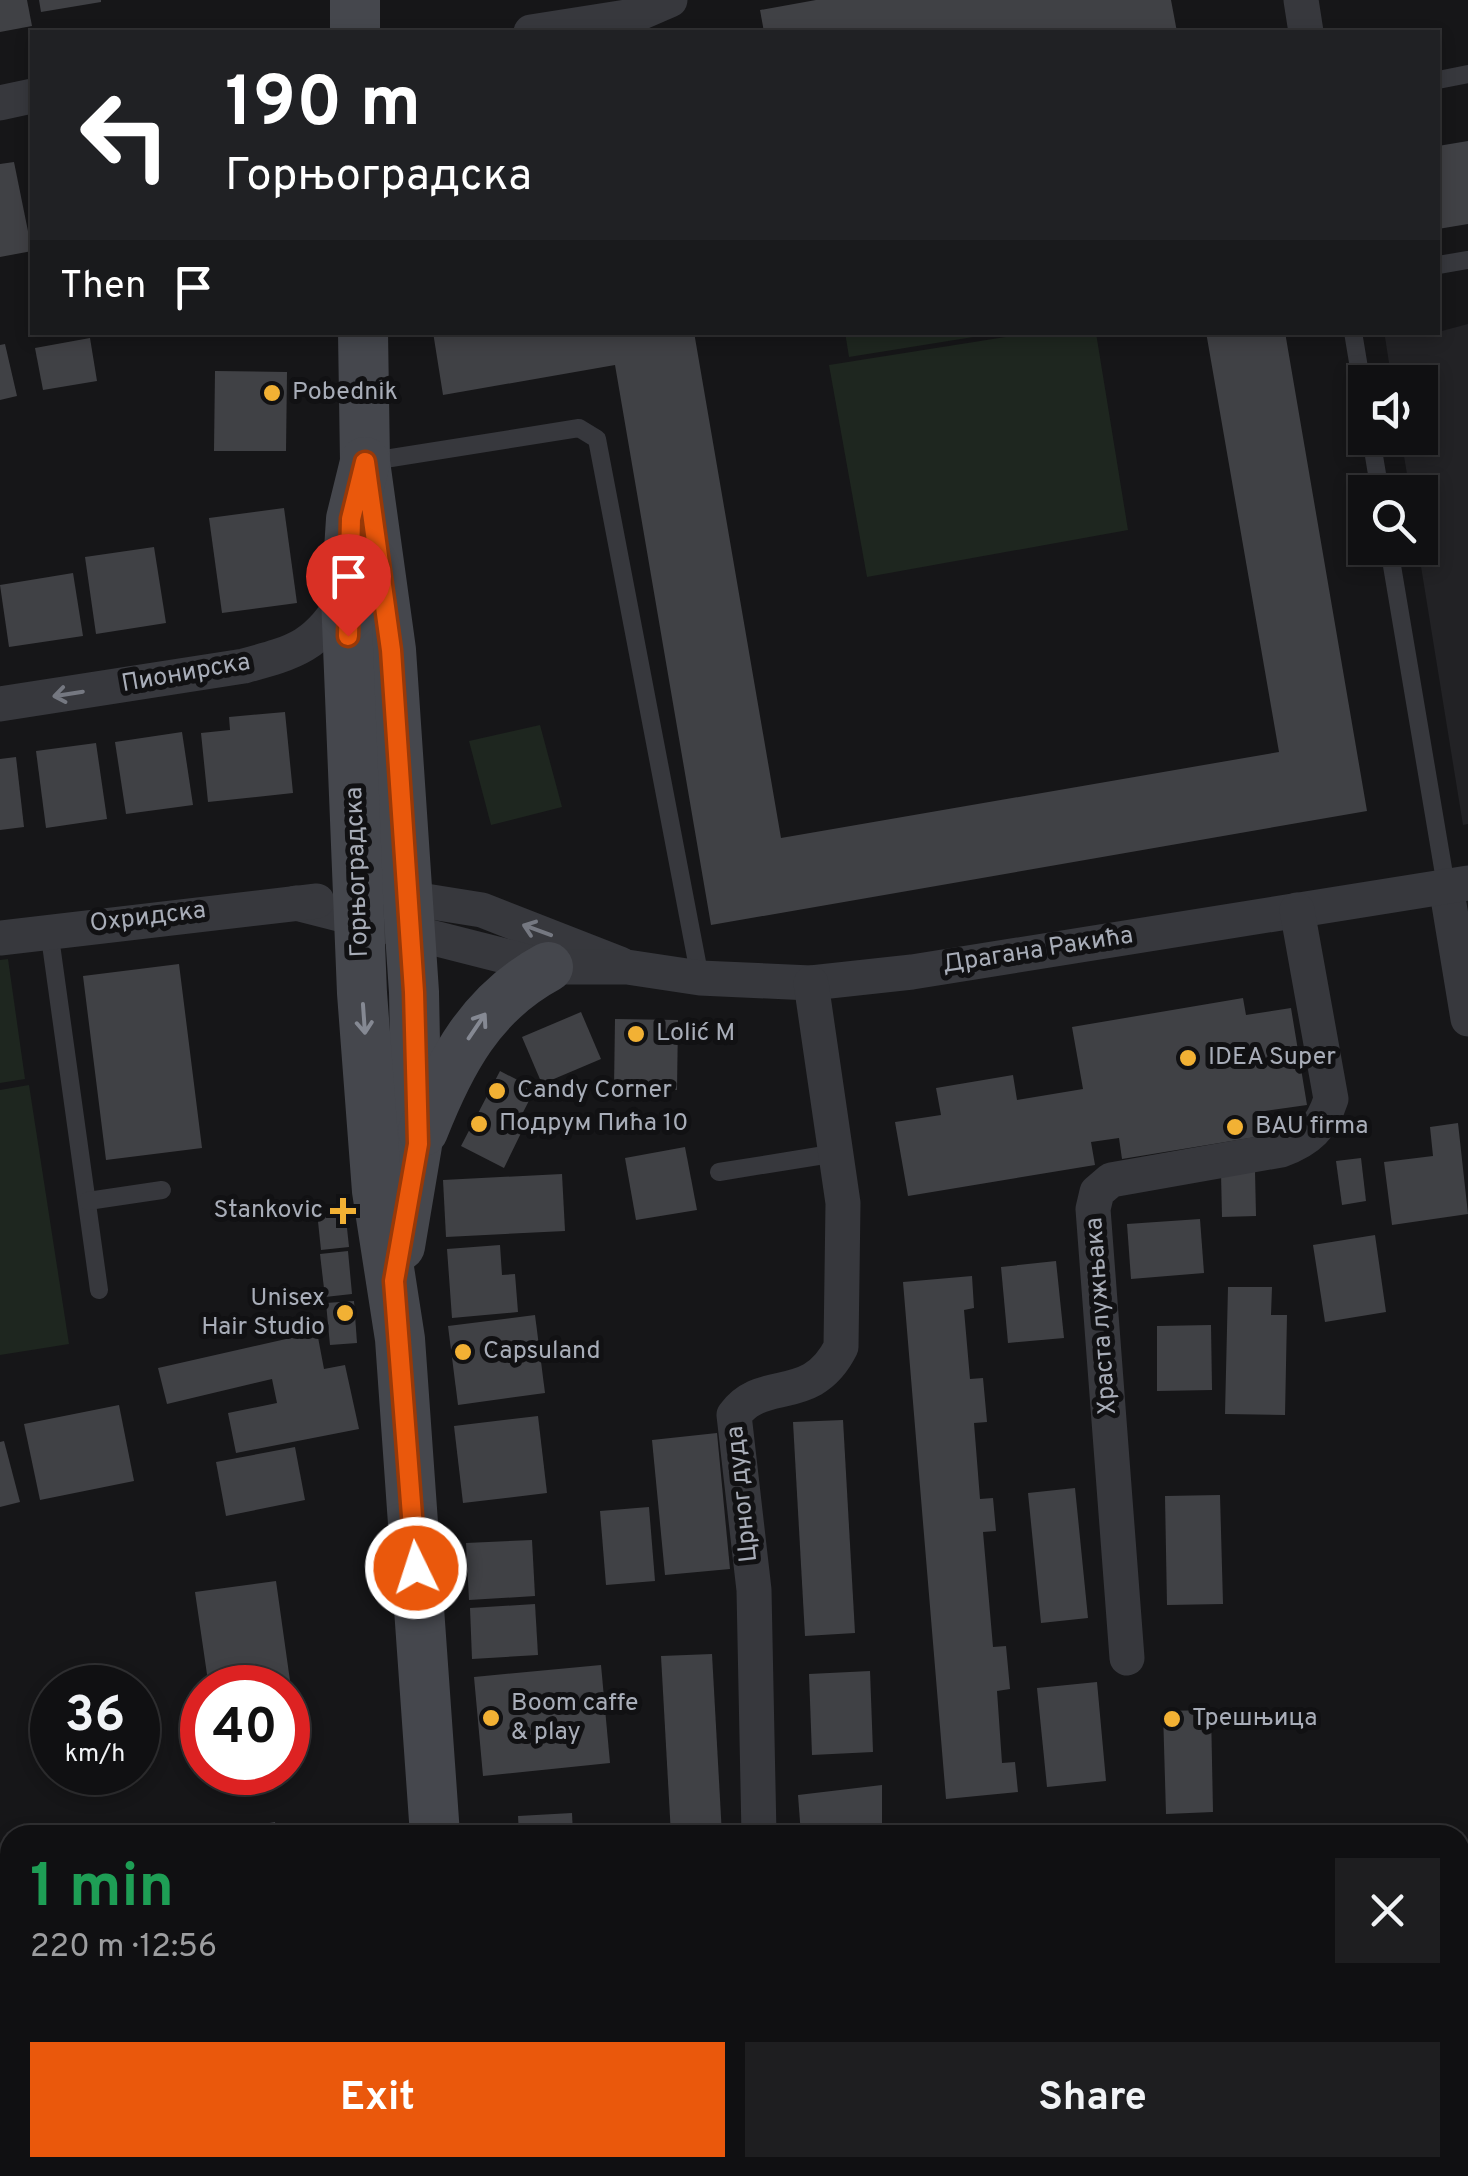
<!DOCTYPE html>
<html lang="en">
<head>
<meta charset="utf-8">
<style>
  :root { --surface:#101012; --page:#1e1e20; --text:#f1f3f6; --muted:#9c9d9f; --line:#303032; --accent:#ea580c }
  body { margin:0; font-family:Overpass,sans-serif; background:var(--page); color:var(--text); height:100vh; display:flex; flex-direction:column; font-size:38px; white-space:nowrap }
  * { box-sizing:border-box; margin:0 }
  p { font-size:32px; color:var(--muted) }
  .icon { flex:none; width:55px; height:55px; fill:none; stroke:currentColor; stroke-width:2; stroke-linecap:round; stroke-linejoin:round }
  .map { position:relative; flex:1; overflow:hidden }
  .side { position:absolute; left:0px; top:1825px; width:1470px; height:352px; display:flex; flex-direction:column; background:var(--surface); border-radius:30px 30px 0 0; box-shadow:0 5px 15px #0003,0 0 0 2px var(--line) }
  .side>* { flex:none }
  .top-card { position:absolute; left:30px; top:30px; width:1410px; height:305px; border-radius:0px; box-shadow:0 5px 15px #0003,0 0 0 2px var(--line); background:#202124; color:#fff; overflow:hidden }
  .buttons { position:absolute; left:1348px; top:365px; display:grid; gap:20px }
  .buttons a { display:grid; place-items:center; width:90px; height:90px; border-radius:0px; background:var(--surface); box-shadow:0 5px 15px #0003,0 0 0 2px var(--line); font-size:50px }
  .speed { position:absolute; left:30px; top:1665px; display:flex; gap:20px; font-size:50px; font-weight:700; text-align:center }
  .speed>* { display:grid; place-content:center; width:130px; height:130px; border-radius:50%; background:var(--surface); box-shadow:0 5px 15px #0003,0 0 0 2px var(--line); line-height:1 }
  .speed small { font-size:25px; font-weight:400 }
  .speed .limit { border:15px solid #d22; background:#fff; color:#111 }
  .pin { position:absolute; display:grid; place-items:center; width:85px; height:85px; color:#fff; margin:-102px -42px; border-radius:50% 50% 50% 0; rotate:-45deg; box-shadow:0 0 10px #0007 }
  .pin .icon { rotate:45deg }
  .me { position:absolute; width:110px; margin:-55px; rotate:356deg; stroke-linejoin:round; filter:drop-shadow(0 0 8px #0008) }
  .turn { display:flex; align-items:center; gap:35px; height:210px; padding:0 30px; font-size:45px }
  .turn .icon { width:130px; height:130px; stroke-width:2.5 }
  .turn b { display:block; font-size:70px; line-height:85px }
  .then { display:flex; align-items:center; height:95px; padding:0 30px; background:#0003; gap:20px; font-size:38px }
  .round { display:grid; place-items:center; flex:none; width:105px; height:105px; border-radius:0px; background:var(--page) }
  .overview { display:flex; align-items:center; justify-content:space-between; height:170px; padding:0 30px }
  h1 { font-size:60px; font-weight:700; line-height:75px; color:#1e9e55 }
  .primary-button { display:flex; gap:20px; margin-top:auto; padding:20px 30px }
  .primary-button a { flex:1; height:115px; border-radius:0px; background:var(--accent); color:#fff; font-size:40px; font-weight:700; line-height:115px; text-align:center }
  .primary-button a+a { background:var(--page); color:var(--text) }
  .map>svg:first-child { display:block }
  .built { fill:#222225 }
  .green { fill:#1e261f }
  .building { fill:#404145 }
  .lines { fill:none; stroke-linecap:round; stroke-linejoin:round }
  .lane { stroke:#37383d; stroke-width:18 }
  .street { stroke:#37383d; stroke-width:35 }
  .secondary { stroke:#45474d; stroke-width:50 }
  .oneway { stroke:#757881 }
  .oneway2 { stroke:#858993 }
  .route-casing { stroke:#983908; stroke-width:25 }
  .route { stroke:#ea580c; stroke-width:18 }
  .poi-dot { fill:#f2b134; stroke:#111113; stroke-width:4 }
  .labels { text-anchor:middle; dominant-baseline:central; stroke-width:10; stroke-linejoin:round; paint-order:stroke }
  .poi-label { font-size:25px; fill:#a8adb8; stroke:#111113; text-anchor:start }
  .street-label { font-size:25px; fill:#a8adb8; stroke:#111113 }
</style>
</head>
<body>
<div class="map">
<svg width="1468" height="2176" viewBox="0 0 1468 2176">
  <rect width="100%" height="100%" fill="#161618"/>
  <!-- built -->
  <path class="built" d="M1468,324V824L1463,825L1418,548L1420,492H1410L1401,438H1420V382H1392L1385,337L1438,332Z"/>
  <!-- green -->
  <g class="green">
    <path d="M845,332H998V333L849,357Z"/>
    <path d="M1031,333H1096L1128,530L867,577L829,365Z"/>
    <path d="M540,725L562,807L491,825L469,741Z"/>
    <path d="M8,959L25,1079L0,1083V960Z"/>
    <path d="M29,1085L69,1344L0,1355V1090Z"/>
  </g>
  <!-- building -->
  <g class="building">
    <path d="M0,0H27L32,26L0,32Z"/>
    <path d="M39,0H101V2L41,12Z"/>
    <path d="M816,0H1171L1177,32H764L760,10Z"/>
    <path d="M1468,141V224L1438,229V146Z"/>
    <path d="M14,162L32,251L0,257V164Z"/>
    <path d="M433,332H694L781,838L1279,752L1206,332H1285L1367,811L711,925L615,365L443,395Z"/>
    <path d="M90,338L97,381L43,390L35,348Z"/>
    <path d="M5,344L17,396L0,400V345Z"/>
    <path d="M215,371L287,372L286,451H214Z"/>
    <path d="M284,508L297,603L222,613L209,518Z"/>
    <path d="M154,547L166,623L96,634L85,557Z"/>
    <path d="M73,573L83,636L9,647L0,585Z"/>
    <path d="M285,712L293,793L208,802L201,733L230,730L229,717Z"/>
    <path d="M182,732L193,805L126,814L115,742Z"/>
    <path d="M96,743L107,819L46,828L36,751Z"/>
    <path d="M16,757L24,827L0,830V759Z"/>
    <path d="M179,964L202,1148L106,1160L83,976Z"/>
    <path d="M1243,998L1246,1015L1291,1008L1307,1105L1258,1112L1262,1136L1122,1159L1119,1138L1091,1142L1095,1165L908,1196L895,1122L941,1115L936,1088L1013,1075L1017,1100L1083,1089L1072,1027Z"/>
    <path d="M581,1012L601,1059L542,1084L522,1037Z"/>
    <path d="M615,1019L678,1020L677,1090L614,1089Z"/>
    <path d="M500,1071L535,1089L515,1128L522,1131L504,1168L461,1146Z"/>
    <path d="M1458,1123L1468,1214L1392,1225L1384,1162L1433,1156L1430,1127Z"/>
    <path d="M685,1147L697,1210L636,1220L625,1158Z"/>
    <path d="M1361,1158L1366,1201L1342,1205L1336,1161Z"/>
    <path d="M1255,1171L1256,1216L1222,1217L1221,1173Z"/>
    <path d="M562,1174L565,1231L446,1237L443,1180Z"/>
    <path d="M345,1209L349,1247L321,1250L317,1212Z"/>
    <path d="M1200,1219L1204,1273L1131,1279L1127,1224Z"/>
    <path d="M1375,1235L1386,1312L1325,1322L1313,1245Z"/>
    <path d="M500,1245L502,1275L515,1274L518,1312L452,1318L447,1249Z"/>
    <path d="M348,1251L352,1294L325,1297L320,1254Z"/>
    <path d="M1056,1261L1064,1338L1008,1343L1001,1267Z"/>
    <path d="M972,1276L974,1308L964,1310L970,1379L983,1378L987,1422L974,1423L980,1499L993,1498L996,1531L983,1532L993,1647L1006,1646L1010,1689L997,1691L1002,1763L1015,1762L1018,1792L946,1799L903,1282Z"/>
    <path d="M1228,1287H1272L1271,1315H1287L1285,1415L1225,1414Z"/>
    <path d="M354,1301L357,1343L330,1345L326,1303Z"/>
    <path d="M535,1315L545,1393L458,1405L448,1326Z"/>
    <path d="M1211,1325L1212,1390L1157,1391V1326Z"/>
    <path d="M317,1332L324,1369L345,1365L359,1429L236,1453L228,1413L277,1403L272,1379L167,1404L158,1368Z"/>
    <path d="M119,1405L134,1481L40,1500L24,1424Z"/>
    <path d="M538,1416L547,1493L463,1503L454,1426Z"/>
    <path d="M843,1420L855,1633L805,1636L793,1422Z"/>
    <path d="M717,1433L730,1569L665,1575L652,1440Z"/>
    <path d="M4,1441L20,1502L0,1507V1442Z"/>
    <path d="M295,1447L305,1500L226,1516L216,1462Z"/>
    <path d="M1075,1488L1088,1618L1041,1623L1028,1493Z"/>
    <path d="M1220,1495L1223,1604L1167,1605L1165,1496Z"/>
    <path d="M649,1507L655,1581L606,1585L600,1511Z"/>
    <path d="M532,1540L535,1596L469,1600L466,1543Z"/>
    <path d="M276,1581L292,1695H288V1688H209L195,1592Z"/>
    <path d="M535,1604L538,1655L472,1659L470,1608Z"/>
    <path d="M712,1654L722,1835H671L661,1656Z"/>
    <path d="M601,1665L610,1763L483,1776L474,1677Z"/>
    <path d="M870,1671L873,1752L812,1755L809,1674Z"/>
    <path d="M1097,1682L1106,1781L1047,1787L1037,1688Z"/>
    <path d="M1211,1710L1213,1812L1166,1814L1163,1711Z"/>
    <path d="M882,1785V1835H801L798,1795Z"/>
    <path d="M572,1813L573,1835H519L518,1816Z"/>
    <path d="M275,1822L277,1835H212V1833Z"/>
    <path d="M1460,2072H1468L1467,2176H1424L1425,2168H1460Z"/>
    <rect x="40" y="2168" width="36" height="8"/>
    <path d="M528,2168H596V2171L528,2173Z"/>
    <path d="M767,2168L829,2171V2176H766Z"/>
    <rect x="852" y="2168" width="54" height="8"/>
    <path d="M923,2168H964L963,2176H922Z"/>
    <rect x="1076" y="2168" width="47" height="8"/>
    <path d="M1146,2168H1217L1216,2176H1146Z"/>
    <path d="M1247,2168H1301L1300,2176H1246Z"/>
  </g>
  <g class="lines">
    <!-- lane -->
    <g class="lane">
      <path d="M1438,80L1468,74"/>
      <path d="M1438,265L1468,260"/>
      <path d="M1353,332L1365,404"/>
      <path d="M1371,438L1380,492"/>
      <path d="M366,462L579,428L597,439L700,978"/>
      <path d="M1389,548L1446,886"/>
      <path d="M49,930L99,1290"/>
      <path d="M719,1172L837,1153"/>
      <path d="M88,1201L162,1190"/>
    </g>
    <!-- street -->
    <g class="street">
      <path d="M1301,0L1306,32"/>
      <path d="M531,32L633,16L670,0"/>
      <path d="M0,103L32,96"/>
      <path d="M0,704L244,666C296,652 318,646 346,597"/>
      <path d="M1446,886L1468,1019"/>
      <path d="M388,895L482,910L620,964"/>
      <path d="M296,903L548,967H627L700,978L811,983L912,972L1468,883"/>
      <path d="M0,938L317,901"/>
      <path d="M1127,1658L1093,1209L1097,1192L1111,1180L1281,1150C1309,1140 1322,1127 1331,1099L1297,910"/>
      <path d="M759,1835L754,1590L734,1415C763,1375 811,1407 841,1347L843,1203L811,983"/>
      <path d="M1136,2176V2168"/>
    </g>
    <!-- secondary -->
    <g class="secondary">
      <path d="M355,32V0"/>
      <path d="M363,332L365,462L391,650L414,992L417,1145L400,1246"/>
      <path d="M365,462L351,519L346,597L362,993L377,1191L400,1339L435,1835"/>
      <path d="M423,1131C450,1062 481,1003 548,967"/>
      <path d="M450,2168L451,2176"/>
    </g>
  </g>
  <!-- one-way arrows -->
  <defs><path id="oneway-shaft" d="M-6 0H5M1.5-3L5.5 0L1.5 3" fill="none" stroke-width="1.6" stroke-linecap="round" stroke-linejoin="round" transform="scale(2.5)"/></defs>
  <g class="oneway">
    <use href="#oneway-shaft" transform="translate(68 694) rotate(171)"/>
    <use href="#oneway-shaft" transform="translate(537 930) rotate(-160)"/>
  </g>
  <g class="oneway2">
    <use href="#oneway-shaft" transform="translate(364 1019) rotate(86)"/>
    <use href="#oneway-shaft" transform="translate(477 1026) rotate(-56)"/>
  </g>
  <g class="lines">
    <defs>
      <path id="route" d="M348,636L351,519L365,462L391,650L414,992L418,1144L394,1281L416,1568"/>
    </defs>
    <!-- route casing -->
    <use href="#route" class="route-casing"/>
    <!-- route -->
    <use href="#route" class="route"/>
  </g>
  <!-- markers -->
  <g class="poi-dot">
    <circle cx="272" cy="393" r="10"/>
    <circle cx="636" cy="1034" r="10"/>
    <circle cx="1188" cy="1058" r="10"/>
    <circle cx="497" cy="1091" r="10"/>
    <circle cx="479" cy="1124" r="10"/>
    <circle cx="1235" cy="1127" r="10"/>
    <path d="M338 1196h10v10h10v10h-10v10h-10v-10h-10v-10h10z"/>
    <circle cx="345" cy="1313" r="10"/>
    <circle cx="463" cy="1352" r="10"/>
    <circle cx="491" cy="1718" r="10"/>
    <circle cx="1172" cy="1719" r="10"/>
  </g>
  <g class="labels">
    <!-- poi labels -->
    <g class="poi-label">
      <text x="292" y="393">Pobednik</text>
      <text x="656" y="1034">Lolić M</text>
      <text x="1208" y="1058">IDEA Super</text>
      <text x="517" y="1091">Candy Corner</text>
      <text x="499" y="1124">Подрум Пића 10</text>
      <text x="1255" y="1127">BAU firma</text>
      <text x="323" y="1211" text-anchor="end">Stankovic</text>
      <text x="325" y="1299" text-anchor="end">Unisex<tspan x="325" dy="29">Hair Studio</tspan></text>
      <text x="483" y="1352">Capsuland</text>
      <text x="511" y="1704">Boom caffe<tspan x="511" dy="29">&amp; play</tspan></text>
      <text x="1192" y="1719">Трешњица</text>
    </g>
    <!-- street labels -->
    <g class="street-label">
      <text transform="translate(186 674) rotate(-10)">Пионирска</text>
      <text transform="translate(358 872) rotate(-92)">Горњоградска</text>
      <text transform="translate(148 918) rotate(-7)">Охридска</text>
      <text transform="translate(1038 951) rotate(-9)">Драгана Ракића</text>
      <text transform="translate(1102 1316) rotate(-94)">Храста лужњака</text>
      <text transform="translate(743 1494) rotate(-96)">Црног дуда</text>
    </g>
  </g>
</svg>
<div class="buttons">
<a><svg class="icon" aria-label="sound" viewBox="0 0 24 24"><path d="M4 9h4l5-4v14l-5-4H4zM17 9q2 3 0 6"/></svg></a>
<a><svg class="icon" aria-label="search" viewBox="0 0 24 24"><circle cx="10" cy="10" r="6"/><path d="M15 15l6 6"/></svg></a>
</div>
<div class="speed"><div>36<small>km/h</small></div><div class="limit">40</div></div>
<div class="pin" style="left:348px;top:636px;background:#d93025"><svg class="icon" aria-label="arrive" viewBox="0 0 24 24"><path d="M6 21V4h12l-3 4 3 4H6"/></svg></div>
<svg class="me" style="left:416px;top:1568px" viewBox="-20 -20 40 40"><circle r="17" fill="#ea580c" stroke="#fff" stroke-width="3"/><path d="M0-11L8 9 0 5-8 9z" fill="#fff"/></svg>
<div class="top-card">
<div class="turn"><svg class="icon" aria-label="left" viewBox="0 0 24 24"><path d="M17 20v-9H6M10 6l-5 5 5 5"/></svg><div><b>190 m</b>Горњоградска</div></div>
<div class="then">Then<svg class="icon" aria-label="arrive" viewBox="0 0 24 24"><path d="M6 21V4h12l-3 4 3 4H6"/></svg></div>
</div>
<section class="side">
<div class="overview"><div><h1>1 min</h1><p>220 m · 12:56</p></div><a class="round"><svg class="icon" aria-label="close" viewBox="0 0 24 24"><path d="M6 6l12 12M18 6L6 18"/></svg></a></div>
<div class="primary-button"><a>Exit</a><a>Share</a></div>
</section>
</div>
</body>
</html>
